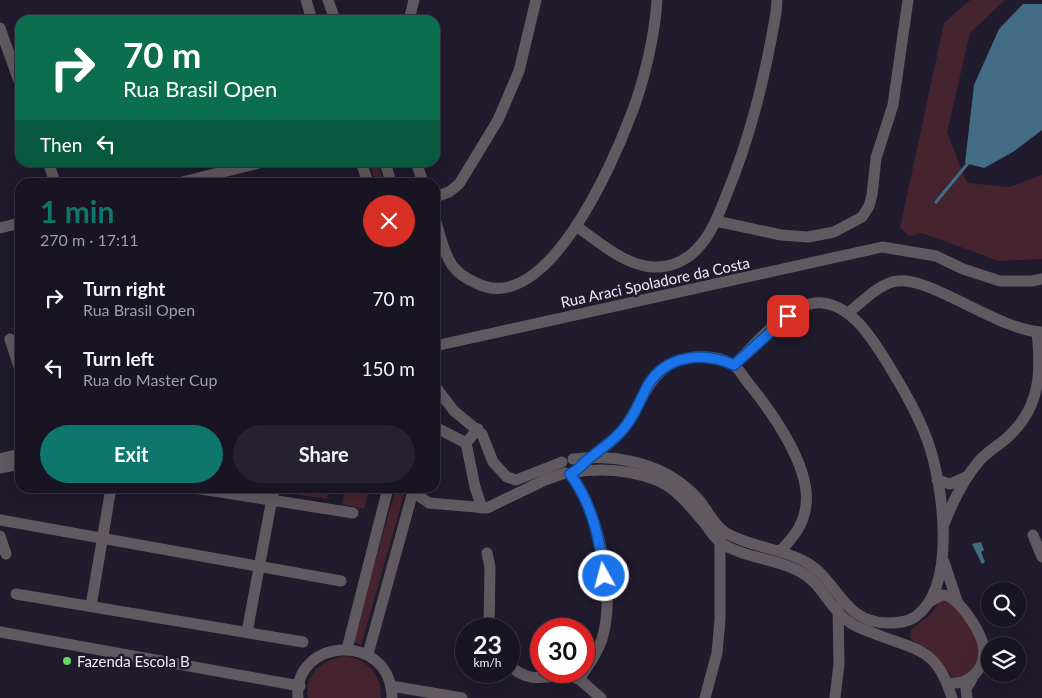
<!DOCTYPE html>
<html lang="en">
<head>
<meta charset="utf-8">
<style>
  :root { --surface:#181422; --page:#25212f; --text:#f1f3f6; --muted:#9f9ea5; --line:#363340; --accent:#0f766e }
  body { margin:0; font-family:Lato,sans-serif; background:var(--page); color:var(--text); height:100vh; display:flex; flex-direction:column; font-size:19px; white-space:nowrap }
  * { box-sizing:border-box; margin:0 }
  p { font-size:16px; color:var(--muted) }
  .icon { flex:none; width:28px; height:28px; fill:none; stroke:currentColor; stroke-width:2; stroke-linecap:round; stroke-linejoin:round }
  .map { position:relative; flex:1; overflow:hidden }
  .drawer { position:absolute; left:15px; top:178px; width:425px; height:315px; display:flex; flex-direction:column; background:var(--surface); border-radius:15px; box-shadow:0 5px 20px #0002,0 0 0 1px var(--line) }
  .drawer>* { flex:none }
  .banner { position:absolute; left:15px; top:15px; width:425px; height:152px; border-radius:15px; box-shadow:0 5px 20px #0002,0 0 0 1px var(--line); background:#0b6e4f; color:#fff; overflow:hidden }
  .tools { position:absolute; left:981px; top:582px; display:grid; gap:10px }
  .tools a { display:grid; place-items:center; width:45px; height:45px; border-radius:50%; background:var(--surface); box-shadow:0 5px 20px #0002,0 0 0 1px var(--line); font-size:25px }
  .speed { position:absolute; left:455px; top:618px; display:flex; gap:10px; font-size:25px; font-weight:700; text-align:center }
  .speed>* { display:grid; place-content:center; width:65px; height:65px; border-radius:50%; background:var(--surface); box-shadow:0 5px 20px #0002,0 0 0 1px var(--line); line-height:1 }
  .speed small { font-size:12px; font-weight:400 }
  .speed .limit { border:8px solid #d22; background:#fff; color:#111 }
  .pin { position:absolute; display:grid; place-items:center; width:42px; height:42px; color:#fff; margin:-21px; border-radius:10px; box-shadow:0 2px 8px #0006 }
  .me { position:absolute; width:55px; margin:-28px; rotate:353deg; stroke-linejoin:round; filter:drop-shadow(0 0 4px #0008) }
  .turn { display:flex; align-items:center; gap:18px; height:105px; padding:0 25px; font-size:22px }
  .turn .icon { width:65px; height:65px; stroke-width:2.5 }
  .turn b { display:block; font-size:35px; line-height:42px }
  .then { display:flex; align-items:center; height:48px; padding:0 25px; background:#0003; gap:10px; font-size:19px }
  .round { display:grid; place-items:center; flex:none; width:52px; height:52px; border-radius:26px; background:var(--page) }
  .headline { display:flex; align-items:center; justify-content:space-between; height:85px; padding:0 25px }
  h1 { font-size:30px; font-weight:700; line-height:38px; color:var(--accent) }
  .button { display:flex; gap:10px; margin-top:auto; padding:10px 25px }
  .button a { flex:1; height:58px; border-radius:30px; background:var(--accent); color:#fff; font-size:20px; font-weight:700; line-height:58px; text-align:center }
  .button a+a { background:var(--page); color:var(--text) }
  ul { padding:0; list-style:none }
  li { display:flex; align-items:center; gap:15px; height:70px; padding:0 25px }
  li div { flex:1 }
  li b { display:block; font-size:19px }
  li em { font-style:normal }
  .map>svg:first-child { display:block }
  .green { fill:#46242f }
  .water { fill:#436c85 }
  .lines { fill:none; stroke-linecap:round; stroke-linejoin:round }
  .stream { stroke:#436c85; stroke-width:3 }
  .minor { stroke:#615960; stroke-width:11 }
  .route-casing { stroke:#114b97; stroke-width:12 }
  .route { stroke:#1a73e8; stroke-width:9 }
  .poi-dot { fill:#66d466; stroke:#201b2d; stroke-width:2 }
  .labels { text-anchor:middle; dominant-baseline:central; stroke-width:5; stroke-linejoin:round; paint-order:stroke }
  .street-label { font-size:15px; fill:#eeeaf8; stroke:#201b2d }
  .poi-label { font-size:15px; fill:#eeeaf8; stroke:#201b2d; text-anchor:start }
</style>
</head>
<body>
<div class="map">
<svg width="1042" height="698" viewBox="0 0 1042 698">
  <rect width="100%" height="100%" fill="#201b2d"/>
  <!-- green -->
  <g class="green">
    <path d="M970,0H1005L970,33L947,132L967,183L1010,187L1042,175V259L999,261L922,233L909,236L900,228L944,23Z"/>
    <path d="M370,163H378L384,182H376Z"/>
    <path d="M290,488H328L327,499L289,493Z"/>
    <path d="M345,488H369L364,509L342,504Z"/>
    <path d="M396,488H406L361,645L355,642V633Z"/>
    <path d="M941,600L953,602C964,619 989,643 976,663C970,673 966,676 955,680L929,649L918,645L910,638L911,630L932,613Z"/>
    <path d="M348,656C370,662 381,675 381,698H308C304,672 325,658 348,656Z"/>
  </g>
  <!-- water -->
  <g class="water">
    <path d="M1023,4H1042V130L1013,152L984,168L965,163L974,85L999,29Z"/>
    <path d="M981,542L984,550L981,552L985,562L982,564L972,544Z"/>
  </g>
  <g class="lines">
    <!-- stream -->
    <path class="stream" d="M936,202L969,162"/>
    <!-- minor -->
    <g class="minor">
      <path d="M306,0L312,20"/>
      <path d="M328,0L335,20"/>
      <path d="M409,20L414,0"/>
      <path d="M0,28L20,84"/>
      <path d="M48,162L55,182"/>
      <path d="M361,162L368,182"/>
      <path d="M385,162L391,182"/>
      <path d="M416,162L423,182"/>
      <path d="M182,182L263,162"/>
      <path d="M435,197L449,192L459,184L498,120L519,71L536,0"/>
      <path d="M435,219C440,234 443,252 452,265C458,274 467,279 476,283C546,319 613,163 631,115C644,82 655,35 657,0"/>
      <path d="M716,221L781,235L808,237L834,232L862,217L869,206L872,195L876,158L893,105L908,0"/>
      <path d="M576,226C598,241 625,266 653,267C669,268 686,261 697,249C711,235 719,214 726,196C751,136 765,76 776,13L777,0"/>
      <path d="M0,228L20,223"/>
      <path d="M848,313C861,303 876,287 892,282C925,271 997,331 1042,332"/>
      <path d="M10,339L20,370"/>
      <path d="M435,346L882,247L936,256L963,269L1000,281H1032L1042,279"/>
      <path d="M435,386L454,411L482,434L493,462L507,477L516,480L562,462"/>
      <path d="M435,427L466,443"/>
      <path d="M478,429L466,443L475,487L482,508"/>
      <path d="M590,458C601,449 613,442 622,431C642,405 648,368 684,359C699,355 718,356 732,364C739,368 744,378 749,384C772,412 811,467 806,505C804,524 794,537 781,550"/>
      <path d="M0,459L20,454"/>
      <path d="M573,459C617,453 667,464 698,499C708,510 713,525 726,533C750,547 780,548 804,561C839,579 841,624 890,623C899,623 907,622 915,617C958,587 943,485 928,442C918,414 903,389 888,364C873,340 853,306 822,303C790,300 755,345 734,365"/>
      <path d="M0,468L20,464"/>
      <path d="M574,472C602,468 628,469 656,480C678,489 691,508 706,525C710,531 715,539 721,543C744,558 774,558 799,571C823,583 829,610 852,624C858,628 866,630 873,633C917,651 937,647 952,698"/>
      <path d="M937,480L950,484L966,477"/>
      <path d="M195,488L353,513"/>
      <path d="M413,492L429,503L487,508L545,480L565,473"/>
      <path d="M0,520L341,581"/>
      <path d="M944,524C953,501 964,478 980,460C989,450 1003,443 1012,433C1041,404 1041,369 1037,332"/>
      <path d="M1033,535L1042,557"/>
      <path d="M0,536L6,554"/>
      <path d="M487,553L490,567L489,629"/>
      <path d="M944,562L957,601"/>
      <path d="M16,594L303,642"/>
      <path d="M931,601L942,595C957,594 979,629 983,644C988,667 970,686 948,683"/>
      <path d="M91,606L111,488"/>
      <path d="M0,632L300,686"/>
      <path d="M247,632L274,488"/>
      <path d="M347,649L388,488"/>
      <path d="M368,654L414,488"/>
      <path d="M509,665C537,691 555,667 579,679C588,666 597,654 602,639C616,593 599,512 570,474"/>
      <path d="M579,679L601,698"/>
      <path d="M391,686L462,698"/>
      <path d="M298,698C292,638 391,630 392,698"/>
      <path d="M705,698L717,653L720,620V537"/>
      <path d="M835,698L839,664L838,608"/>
      <path d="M967,698L966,689L972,679"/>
    </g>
  </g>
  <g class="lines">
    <defs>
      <path id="route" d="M604,576C600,540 592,503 570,474C579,470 584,462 591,457C606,445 620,436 630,420C637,409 642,396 648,385C667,354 704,352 734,365L788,316"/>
    </defs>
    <!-- route casing -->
    <use href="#route" class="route-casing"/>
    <!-- route -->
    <use href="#route" class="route"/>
  </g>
  <!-- markers -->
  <circle class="poi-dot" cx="67" cy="661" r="5"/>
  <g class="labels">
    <!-- street labels -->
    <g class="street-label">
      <text transform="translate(655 282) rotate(-12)">Rua Araci Spoladore da Costa</text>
    </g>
    <!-- poi labels -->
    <g class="poi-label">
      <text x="77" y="661">Fazenda Escola B</text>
    </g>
  </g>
</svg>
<div class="tools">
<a><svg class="icon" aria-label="search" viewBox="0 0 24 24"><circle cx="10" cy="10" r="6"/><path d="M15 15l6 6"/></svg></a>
<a><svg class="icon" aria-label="layers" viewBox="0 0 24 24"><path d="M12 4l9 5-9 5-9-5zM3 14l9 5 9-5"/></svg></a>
</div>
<div class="speed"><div>23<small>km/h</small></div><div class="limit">30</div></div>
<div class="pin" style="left:788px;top:316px;background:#d93025"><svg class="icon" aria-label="arrive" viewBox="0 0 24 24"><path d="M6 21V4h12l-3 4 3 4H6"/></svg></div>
<svg class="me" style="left:604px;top:576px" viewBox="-20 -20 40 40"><circle r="17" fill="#1a73e8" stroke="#fff" stroke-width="3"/><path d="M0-11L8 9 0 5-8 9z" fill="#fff"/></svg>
<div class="banner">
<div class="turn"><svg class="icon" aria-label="right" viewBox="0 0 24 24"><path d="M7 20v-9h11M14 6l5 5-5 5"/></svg><div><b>70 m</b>Rua Brasil Open</div></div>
<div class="then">Then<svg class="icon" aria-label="left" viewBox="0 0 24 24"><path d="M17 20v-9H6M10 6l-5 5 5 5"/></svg></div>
</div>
<section class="drawer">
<div class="headline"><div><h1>1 min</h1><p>270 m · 17:11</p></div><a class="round" style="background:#d93025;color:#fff"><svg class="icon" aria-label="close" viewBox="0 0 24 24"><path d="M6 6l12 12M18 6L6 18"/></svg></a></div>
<ul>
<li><svg class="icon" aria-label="right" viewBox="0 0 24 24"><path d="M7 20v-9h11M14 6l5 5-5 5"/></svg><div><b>Turn right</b><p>Rua Brasil Open</p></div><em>70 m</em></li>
<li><svg class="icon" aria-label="left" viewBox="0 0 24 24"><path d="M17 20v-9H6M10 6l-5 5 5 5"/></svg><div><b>Turn left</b><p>Rua do Master Cup</p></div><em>150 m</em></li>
</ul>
<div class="button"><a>Exit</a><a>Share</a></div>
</section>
</div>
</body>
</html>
